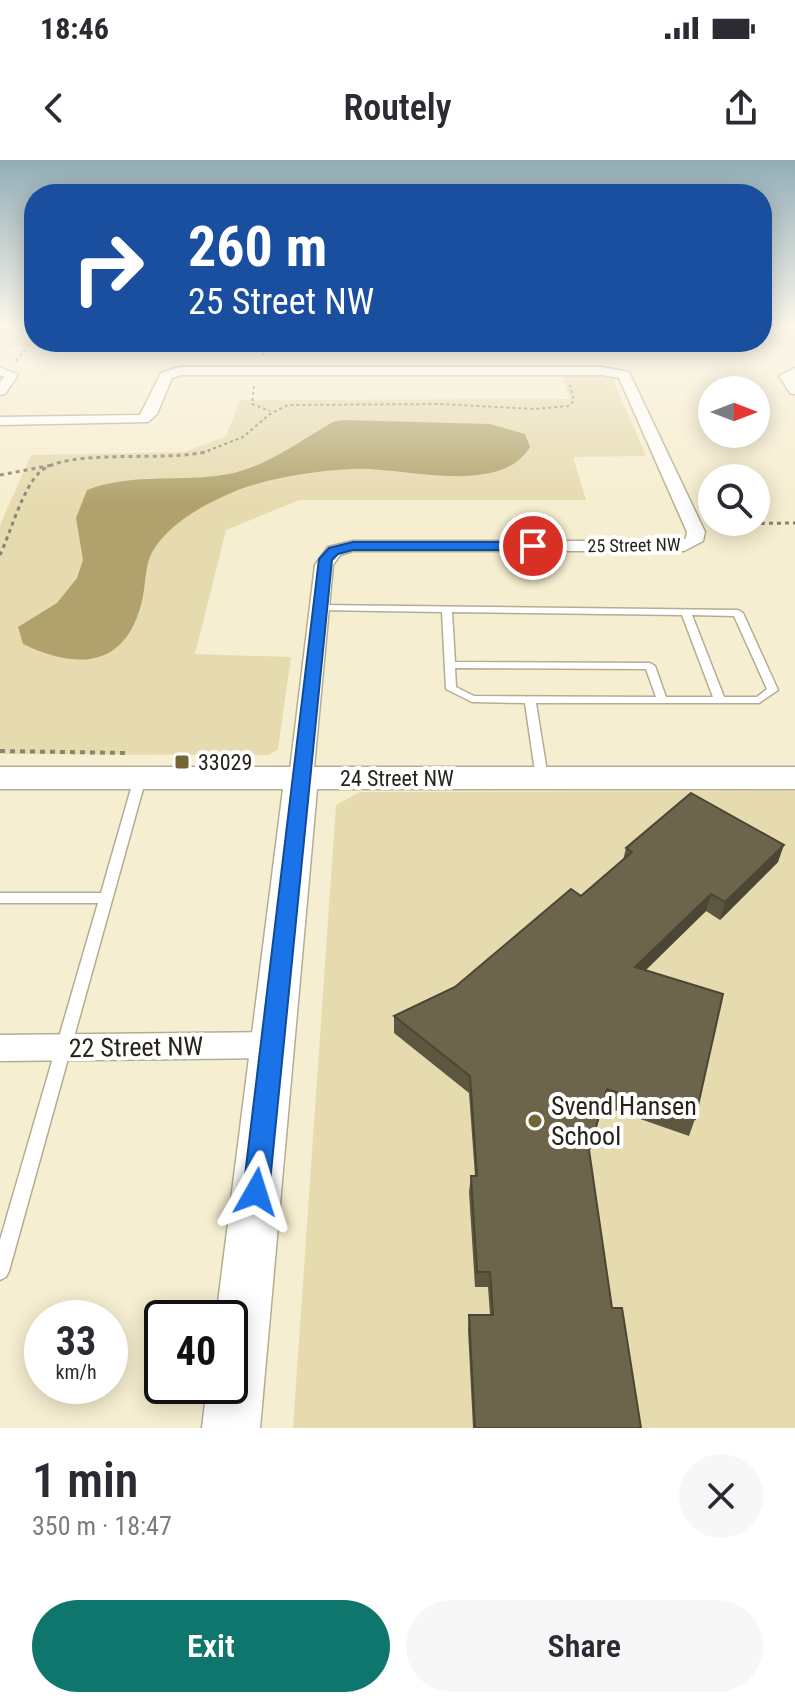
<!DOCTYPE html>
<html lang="en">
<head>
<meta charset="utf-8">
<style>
  :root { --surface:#fff; --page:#f7f7f7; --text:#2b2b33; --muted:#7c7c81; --accent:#0f766e }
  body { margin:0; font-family:"Roboto Condensed",sans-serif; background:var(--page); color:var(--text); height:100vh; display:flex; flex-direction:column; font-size:30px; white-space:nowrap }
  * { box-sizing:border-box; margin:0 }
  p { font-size:26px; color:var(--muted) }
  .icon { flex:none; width:44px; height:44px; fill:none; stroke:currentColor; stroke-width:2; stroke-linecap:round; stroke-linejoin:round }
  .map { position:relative; height:1268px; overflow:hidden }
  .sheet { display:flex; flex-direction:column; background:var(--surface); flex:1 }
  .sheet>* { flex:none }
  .top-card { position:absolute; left:24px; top:24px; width:748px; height:168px; border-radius:32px; box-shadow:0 4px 20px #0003; background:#1a4fa0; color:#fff; overflow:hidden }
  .needle { width:52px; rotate:90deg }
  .controls { position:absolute; left:698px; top:216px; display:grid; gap:16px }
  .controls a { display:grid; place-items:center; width:72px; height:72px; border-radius:50%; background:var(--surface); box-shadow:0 4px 20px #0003; font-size:40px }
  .speed { position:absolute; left:24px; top:1140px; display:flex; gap:16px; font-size:40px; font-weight:700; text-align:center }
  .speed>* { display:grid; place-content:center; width:104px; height:104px; border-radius:50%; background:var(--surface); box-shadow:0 4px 20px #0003; line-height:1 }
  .speed small { font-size:20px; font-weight:400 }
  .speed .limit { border:4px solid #111; border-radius:12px; background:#fff; color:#111 }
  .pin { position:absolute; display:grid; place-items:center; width:68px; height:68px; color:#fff; margin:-34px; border:4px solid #fff; border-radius:50%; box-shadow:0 2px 8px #0007 }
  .me { position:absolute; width:88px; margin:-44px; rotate:6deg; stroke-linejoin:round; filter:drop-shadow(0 0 6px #0008) }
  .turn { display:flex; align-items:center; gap:28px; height:168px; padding:0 32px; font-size:36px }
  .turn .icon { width:104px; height:104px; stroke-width:2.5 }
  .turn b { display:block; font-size:56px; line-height:68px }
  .round { display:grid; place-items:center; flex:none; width:84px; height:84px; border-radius:42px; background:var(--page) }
  .headline { display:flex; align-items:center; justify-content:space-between; height:136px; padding:0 32px }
  h1 { font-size:48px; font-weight:600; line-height:60px }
  .cta { display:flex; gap:16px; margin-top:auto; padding:16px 32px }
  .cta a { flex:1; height:92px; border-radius:48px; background:var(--accent); color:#fff; font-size:32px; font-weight:600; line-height:92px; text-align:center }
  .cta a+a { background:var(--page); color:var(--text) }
  .status { display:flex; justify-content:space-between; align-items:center; height:56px; padding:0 40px; background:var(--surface); direction:ltr }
  .status svg { height:22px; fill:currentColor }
  header { display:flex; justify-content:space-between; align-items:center; height:104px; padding:0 32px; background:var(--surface); font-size:36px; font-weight:600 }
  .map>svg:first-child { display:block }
  .green { fill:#e6daaf }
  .water { fill:#b1a26d }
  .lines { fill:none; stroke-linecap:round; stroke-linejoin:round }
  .lane-casing { stroke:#b5ad91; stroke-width:3 }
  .street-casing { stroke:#b5ad91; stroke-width:3 }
  .secondary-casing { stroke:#b5ad91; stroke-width:3 }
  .path-far2 { stroke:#8a8471; stroke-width:2; stroke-dasharray:3 3; stroke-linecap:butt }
  .path-far1 { stroke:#8a8471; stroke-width:3; stroke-dasharray:4 4; stroke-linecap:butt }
  .path { stroke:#8a8471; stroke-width:4; stroke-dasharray:5 5; stroke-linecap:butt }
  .lane { fill:#fff; fill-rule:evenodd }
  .street { fill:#fff; fill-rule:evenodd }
  .secondary { fill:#fff; fill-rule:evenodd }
  .wall { fill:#5d5740 }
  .shaded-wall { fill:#4c4734 }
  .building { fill:#6c654b; stroke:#4c4734; stroke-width:2 }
  .route { fill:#1a73e8; stroke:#114b97; stroke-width:2 }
  .poi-dot { fill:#736532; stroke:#fff; stroke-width:3 }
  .labels { text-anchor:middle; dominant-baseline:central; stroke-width:8; stroke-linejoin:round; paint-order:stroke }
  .far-street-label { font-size:18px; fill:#272319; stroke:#fff }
  .poi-label { font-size:22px; fill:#272319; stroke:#fff; text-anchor:start }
  .street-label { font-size:22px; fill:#272319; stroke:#fff }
  .near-street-label { font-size:26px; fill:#272319; stroke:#fff }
  .near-poi-label { font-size:26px; fill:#272319; stroke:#fff; text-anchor:start }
</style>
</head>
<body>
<div class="status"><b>18:46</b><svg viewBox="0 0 49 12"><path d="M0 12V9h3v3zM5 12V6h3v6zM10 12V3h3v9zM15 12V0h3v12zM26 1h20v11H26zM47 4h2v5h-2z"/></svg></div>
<header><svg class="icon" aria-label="back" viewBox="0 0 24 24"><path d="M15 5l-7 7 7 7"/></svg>Routely<svg class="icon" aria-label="share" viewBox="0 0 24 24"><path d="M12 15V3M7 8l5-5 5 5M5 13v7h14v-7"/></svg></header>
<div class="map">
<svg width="795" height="1268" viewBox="0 0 795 1268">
  <rect width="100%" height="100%" fill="#f6eed0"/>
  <!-- green -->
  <g class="green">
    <path d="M0,166H34V182H762V166H795V186H0Z"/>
    <path d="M606,215L612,217L646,296L573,297L586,340H299L226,370L195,494L291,497L278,589L269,595L0,594V365L31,295L185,292L226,276L240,240L570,239L562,216Z"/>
    <path d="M795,631V1268H293L336,645L360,632Z"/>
  </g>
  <!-- water -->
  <path class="water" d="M343,260L490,264L525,274L530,287C499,338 402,306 352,309C315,311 273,317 238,330C208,342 172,361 154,389C145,402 146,421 143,436C129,506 81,512 23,484L18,467L57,443L77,418L83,400L76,358L87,330C128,314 173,321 216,316C260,312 296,283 333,262Z"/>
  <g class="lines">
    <defs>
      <g id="lane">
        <path d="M320,445L738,450L743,453L778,530L759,543H536L548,618L542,622L536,618L525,543L472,542L446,529L442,452L317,450V446ZM452,452L682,455L713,537H666L655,506L650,503L455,502ZM692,455L734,456L767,529L757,537H724ZM455,508L646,509L656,537L474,536L456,527Z"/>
        <path d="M140,614L146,618L9,1111L6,1117L0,1120V1080L98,743H0V733H101L134,618Z"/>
      </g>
      <g id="street">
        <path d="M0,207L18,215L5,234L0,235V222L4,217L0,215Z"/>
        <path d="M179,207H602L629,212L705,372L703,381L684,391H353L340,395L333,405L313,618L309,623H293L289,618L315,405L328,387L353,381H681L686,378L687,372L619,218L602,215H181L172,218L157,254L148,262L0,265V257L140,255L161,213Z"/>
        <path d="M795,208V234L790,233L779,216Z"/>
        <path d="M272,872L283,876L287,885L283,894L272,898L0,901V875Z"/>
      </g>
      <path id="secondary" d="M0,607H795V629H317L260,1268H202L207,1226H230V1158H216L283,629H0Z"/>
    </defs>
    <!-- lane casing -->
    <use href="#lane" class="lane-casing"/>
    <!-- street casing -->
    <use href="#street" class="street-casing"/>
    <!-- secondary casing -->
    <use href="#secondary" class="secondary-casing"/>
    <!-- path-far2 -->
    <g class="path-far2">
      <path d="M0,169L34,170"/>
      <path d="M262,182L265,187L262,198"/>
      <path d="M459,182L461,195"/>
      <path d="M16,201L34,178"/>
      <path d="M254,226L252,244L270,251"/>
      <path d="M202,293L243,277L270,254L288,245L439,244L535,249L568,246L574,241L570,225"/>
    </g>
    <!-- path-far1 -->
    <g class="path-far1">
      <path d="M0,315L52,305"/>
      <path d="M713,364L795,363"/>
      <path d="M0,395C10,374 23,327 40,312C67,287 167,303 209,291"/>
    </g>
    <!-- path -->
    <path class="path" d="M0,591L127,593"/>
    <!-- lane -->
    <use href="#lane" class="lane"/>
    <!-- street -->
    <use href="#street" class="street"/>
    <!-- secondary -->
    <use href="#secondary" class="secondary"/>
  </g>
  <!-- wall -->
  <path class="wall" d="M626,688L778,702L720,760L706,751L646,810L695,959L689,976L603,946L589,993L612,1148L641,1268H473L468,1170L469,1155H490L488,1127H475L469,1032L471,1016H475L469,933L394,873V856L455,827L581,736L623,700Z"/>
  <!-- shaded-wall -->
  <g class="shaded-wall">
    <path d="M784,685L778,702L720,760L725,742Z"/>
    <path d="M711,734L706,751L631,824L635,807Z"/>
    <path d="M607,929L603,946L585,1007L589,990Z"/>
  </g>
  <!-- building -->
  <path class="building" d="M691,633L784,685L725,742L711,734L635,807L723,834L695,959L607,929L589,990L612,1148H622L641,1268H475L469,1155H493L490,1112H477L471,1016H477L470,916L394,856L455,827L571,729L581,736L632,692L626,688Z"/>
  <!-- sky -->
  <linearGradient id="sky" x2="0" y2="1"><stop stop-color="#92adb7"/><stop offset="0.48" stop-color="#fbf7ea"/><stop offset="1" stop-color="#fbf7ea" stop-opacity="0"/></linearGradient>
  <rect width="795" height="344" fill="url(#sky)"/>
  <!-- route -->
  <path class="route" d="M353,382H533L540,386L533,390H353L338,394L332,400L269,1032L265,1041L256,1045L247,1041L243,1032L319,399L329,388Z"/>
  <!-- markers -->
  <g class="poi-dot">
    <rect x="174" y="594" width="16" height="16" rx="4"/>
    <circle cx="535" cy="961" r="8"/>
  </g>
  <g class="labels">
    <!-- far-street labels -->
    <g class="far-street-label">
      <text transform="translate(634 385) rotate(-1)">25 Street NW</text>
    </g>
    <!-- poi labels -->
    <g class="poi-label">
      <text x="198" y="602">33029</text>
    </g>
    <!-- street labels -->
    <g class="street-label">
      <text x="397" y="618">24 Street NW</text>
    </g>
    <!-- near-street labels -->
    <g class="near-street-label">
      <text transform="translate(136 887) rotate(-1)">22 Street NW</text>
    </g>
    <!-- near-poi labels -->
    <g class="near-poi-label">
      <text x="551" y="946">Svend Hansen<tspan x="551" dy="30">School</tspan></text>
    </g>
  </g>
</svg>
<div class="controls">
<a><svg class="needle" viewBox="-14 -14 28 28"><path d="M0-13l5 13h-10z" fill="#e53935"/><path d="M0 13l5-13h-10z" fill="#7c7c81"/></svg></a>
<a><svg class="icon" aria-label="search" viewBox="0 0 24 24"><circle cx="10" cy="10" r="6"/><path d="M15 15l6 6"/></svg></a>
</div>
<div class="speed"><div>33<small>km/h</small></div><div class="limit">40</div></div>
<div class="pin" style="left:533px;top:386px;background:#d93025"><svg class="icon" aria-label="arrive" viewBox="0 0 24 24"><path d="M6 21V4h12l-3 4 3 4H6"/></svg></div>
<svg class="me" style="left:256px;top:1032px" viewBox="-20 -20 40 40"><path d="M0-17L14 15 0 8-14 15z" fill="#1a73e8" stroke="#fff" stroke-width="4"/></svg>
<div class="top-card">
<div class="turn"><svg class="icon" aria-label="right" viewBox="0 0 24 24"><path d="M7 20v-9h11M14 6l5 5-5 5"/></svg><div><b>260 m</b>25 Street NW</div></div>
</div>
</div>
<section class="sheet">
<div class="headline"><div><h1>1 min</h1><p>350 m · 18:47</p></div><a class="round"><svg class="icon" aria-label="close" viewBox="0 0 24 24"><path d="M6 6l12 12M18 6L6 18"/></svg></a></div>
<div class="cta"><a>Exit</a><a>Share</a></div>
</section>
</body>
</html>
